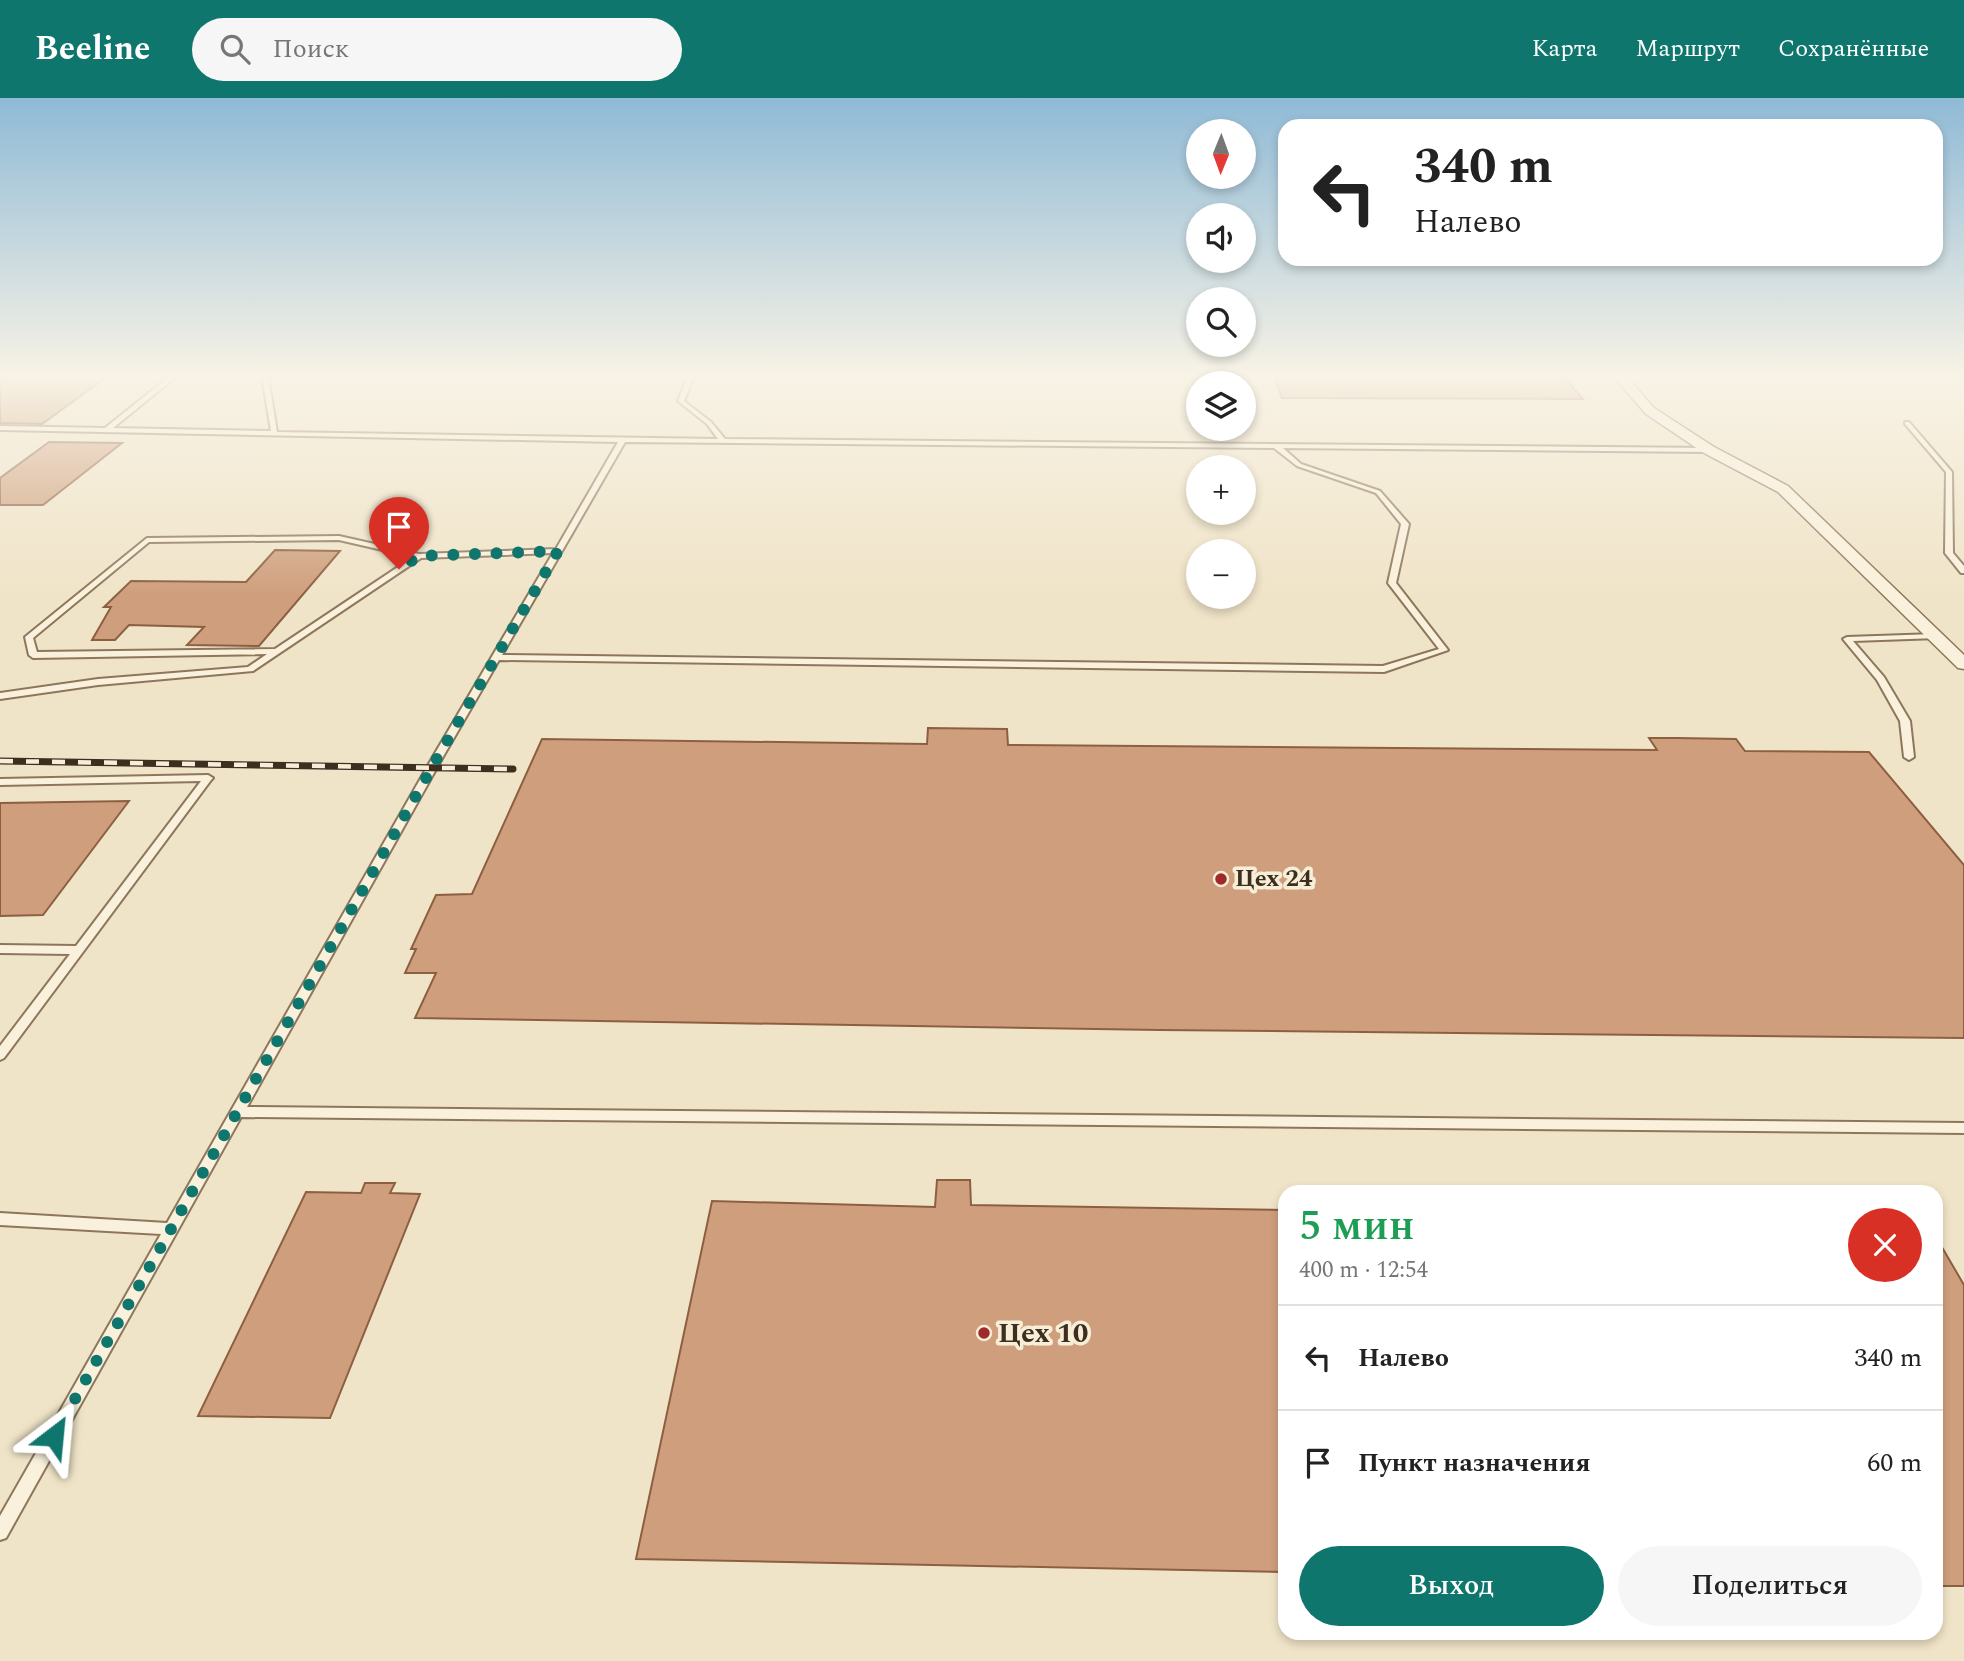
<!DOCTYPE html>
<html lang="ru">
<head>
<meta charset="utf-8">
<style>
  :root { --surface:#fff; --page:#f6f6f6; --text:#222; --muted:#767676; --line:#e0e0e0; --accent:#0f766e }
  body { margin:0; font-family:Spectral,serif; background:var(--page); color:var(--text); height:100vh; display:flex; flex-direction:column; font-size:26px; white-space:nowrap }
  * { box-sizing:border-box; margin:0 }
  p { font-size:23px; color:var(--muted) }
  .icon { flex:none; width:38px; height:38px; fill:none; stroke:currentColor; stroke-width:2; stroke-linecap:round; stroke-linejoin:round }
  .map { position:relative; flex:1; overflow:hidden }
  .side { position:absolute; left:1278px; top:1087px; width:665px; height:455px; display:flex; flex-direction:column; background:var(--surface); border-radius:21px; box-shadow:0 4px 10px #0003 }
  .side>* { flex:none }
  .hud { position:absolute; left:1278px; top:21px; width:665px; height:147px; border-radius:21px; box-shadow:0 4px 10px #0003; background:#fff; color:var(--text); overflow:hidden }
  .needle { width:46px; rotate:181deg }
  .tools { position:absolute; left:1186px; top:21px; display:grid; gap:14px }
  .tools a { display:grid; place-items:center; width:70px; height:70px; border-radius:50%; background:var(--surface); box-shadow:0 4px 10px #0003; font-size:35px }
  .pin { position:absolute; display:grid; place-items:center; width:60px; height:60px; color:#fff; margin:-72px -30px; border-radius:50% 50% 50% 0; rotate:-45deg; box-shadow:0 0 7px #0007 }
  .pin .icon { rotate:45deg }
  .me { position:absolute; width:77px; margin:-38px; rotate:29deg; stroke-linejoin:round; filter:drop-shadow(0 0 5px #0008) }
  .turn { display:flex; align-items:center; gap:24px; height:147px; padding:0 21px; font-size:32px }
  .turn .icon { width:91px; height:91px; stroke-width:2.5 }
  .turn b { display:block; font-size:49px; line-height:60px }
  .round { display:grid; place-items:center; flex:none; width:74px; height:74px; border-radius:37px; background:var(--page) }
  .overview { display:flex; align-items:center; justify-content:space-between; height:119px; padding:0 21px }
  h1 { font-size:42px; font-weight:600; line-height:52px; color:#1e9e55 }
  .cta { display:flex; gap:14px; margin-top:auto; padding:14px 21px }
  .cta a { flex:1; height:80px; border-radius:42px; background:var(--accent); color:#fff; font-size:28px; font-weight:600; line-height:80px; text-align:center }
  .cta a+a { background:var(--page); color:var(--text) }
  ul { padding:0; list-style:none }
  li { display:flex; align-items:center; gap:21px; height:105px; padding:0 21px; border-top:2px solid var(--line) }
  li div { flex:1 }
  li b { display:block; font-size:26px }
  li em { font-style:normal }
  header { display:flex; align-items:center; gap:42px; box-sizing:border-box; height:98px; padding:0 35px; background:var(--accent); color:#fff }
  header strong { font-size:33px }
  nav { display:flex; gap:38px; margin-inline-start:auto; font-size:24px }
  .search { width:490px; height:63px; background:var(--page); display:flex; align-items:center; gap:18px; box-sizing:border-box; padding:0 24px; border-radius:38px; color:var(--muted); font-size:26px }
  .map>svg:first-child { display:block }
  .building { fill:#cf9f7d; stroke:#8d5f41; stroke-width:2 }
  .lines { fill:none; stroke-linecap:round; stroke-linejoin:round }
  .service-casing { stroke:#8d765c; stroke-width:4 }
  .minor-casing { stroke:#8d765c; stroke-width:3 }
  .service { fill:#faf1dc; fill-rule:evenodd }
  .minor { fill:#faf1dc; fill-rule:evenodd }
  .rail-casing { stroke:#3d2e20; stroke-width:7 }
  .rail { stroke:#f7eed8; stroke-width:4.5; stroke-dasharray:13; stroke-linecap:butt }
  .route { stroke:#0f766e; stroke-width:12; stroke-dasharray:0 21.6 }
  .poi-dot { fill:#9e2a2b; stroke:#f7eed8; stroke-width:2.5 }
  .labels { text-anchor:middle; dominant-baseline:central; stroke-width:7; stroke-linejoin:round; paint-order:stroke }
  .poi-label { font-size:24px; font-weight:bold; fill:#3d2e20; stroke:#f7eed8; text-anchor:start }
  .near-poi-label { font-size:28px; font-weight:bold; fill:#3d2e20; stroke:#f7eed8; text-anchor:start }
</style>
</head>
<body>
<header>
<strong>Beeline</strong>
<div class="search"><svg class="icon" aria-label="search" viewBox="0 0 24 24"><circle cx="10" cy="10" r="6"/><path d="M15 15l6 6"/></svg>Поиск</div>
<nav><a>Карта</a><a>Маршрут</a><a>Сохранённые</a></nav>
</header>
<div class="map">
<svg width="1964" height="1563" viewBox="0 0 1964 1563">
  <rect width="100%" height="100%" fill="#f0e4c8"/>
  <!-- building -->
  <g class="building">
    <path d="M8,278H108L42,326L0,325V283Z"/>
    <path d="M1563,278L1583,301L1282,300L1274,279Z"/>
    <path d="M49,344L122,345L43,407H0V380Z"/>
    <path d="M275,452L340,453L259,548L187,547L204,529L129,527L115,542H92L111,509H104L131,483L246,484Z"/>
    <path d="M928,630L1007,631L1008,647L1657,652L1649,640H1676L1736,641L1745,653L1869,654L1964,767V940L1159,932L415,920L436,875H405L416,851H411L436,797L472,796L542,641L927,646Z"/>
    <path d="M129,703L43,817L0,818V705Z"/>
    <path d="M937,1082H970L971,1107L1284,1112V1474L636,1461L712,1103L935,1109Z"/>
    <path d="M365,1085H395L390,1095L420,1096L330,1320L198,1318L306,1094L361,1095Z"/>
    <path d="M1936,1139L1964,1187V1488H1936Z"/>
  </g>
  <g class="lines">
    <defs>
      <g id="service">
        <path d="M170,278H177L113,330L271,333L262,278H268L277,334L718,341L707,326L678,303L688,278H694L684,303L711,324L725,341L1709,350L1712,352L1709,354L1283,350L1301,366L1380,393L1409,426L1396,485L1448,552L1384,574L499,562L444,657L247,1009L1964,1025V1035L241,1019L6,1440L0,1442V1418L161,1136L0,1127V1115L167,1125L434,657L553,455L421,460L253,573L98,587L0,601V595L98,581L248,569L267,556L33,560L29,557L25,539L147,440L339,438L419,456L556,451L618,344L0,332V328L105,330ZM625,344L1274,350L1297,368L1376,395L1401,426L1388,485L1439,551L1383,568L502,557ZM339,442L413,459L275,551L37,554L33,540L149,444Z"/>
        <path d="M1905,324H1909L1952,374L1953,455L1964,468V475H1961L1945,455L1946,374L1905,326Z"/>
        <path d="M1935,536L1939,538L1938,540L1853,543L1884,579L1910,623L1914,659L1909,662L1904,659L1900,623L1877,582L1843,541L1847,539Z"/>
        <path d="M208,677L213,680L211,682L4,960L0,962V948L70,856L0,855V847L76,848L201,683L0,687V681Z"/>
      </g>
      <path id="minor" d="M1613,278H1626L1654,310L1714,349L1788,388L1964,557V571L1958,570L1778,394L1704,355L1646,316Z"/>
    </defs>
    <!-- service casing -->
    <use href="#service" class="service-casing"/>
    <!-- minor casing -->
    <use href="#minor" class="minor-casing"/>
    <!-- service -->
    <use href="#service" class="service"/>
    <!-- minor -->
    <use href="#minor" class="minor"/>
    <defs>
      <path id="rail" d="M0,663L513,671"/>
    </defs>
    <!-- rail casing -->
    <use href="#rail" class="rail-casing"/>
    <!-- rail -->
    <use href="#rail" class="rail"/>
  </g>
  <!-- sky -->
  <linearGradient id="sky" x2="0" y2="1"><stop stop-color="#8fbad6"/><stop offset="0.56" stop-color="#f8f3e6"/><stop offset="1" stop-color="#f8f3e6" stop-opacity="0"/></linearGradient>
  <rect width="1964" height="497" fill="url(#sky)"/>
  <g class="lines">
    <!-- route -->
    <path class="route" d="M54,1338L439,657L558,453L419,458L399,471"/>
  </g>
  <!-- markers -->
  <g class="poi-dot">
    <circle cx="1221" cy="781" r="7"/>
    <circle cx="984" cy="1235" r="7"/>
  </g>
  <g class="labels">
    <!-- poi labels -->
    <g class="poi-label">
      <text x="1235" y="781">Цех 24</text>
    </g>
    <!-- near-poi labels -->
    <g class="near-poi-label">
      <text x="998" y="1235">Цех 10</text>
    </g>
  </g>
</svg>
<div class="tools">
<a><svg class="needle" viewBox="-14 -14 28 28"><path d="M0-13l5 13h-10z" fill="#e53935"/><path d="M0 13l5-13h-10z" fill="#767676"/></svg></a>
<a><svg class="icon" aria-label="sound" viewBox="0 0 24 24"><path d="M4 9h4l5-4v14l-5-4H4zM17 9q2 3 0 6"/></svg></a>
<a><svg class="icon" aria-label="search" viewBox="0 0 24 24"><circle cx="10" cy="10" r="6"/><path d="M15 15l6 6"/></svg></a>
<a><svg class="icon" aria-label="layers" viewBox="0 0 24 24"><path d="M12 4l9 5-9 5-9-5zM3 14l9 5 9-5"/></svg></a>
<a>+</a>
<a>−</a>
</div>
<div class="pin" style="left:399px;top:471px;background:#d93025"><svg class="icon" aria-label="arrive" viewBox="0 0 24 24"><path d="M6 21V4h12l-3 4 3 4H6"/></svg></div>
<svg class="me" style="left:54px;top:1338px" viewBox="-20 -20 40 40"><path d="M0-17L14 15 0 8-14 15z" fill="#0f766e" stroke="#fff" stroke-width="4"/></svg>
<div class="hud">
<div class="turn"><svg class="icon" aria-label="left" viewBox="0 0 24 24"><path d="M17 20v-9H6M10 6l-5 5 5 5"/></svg><div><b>340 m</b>Налево</div></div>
</div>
<section class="side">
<div class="overview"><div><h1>5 мин</h1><p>400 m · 12:54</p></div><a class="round" style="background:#d93025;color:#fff"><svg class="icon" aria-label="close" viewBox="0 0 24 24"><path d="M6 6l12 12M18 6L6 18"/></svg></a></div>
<ul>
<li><svg class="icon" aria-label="left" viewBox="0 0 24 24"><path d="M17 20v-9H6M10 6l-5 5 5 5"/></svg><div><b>Налево</b></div><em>340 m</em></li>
<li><svg class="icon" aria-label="arrive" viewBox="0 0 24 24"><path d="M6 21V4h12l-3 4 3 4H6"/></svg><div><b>Пункт назначения</b></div><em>60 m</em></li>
</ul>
<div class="cta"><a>Выход</a><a>Поделиться</a></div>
</section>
</div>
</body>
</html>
